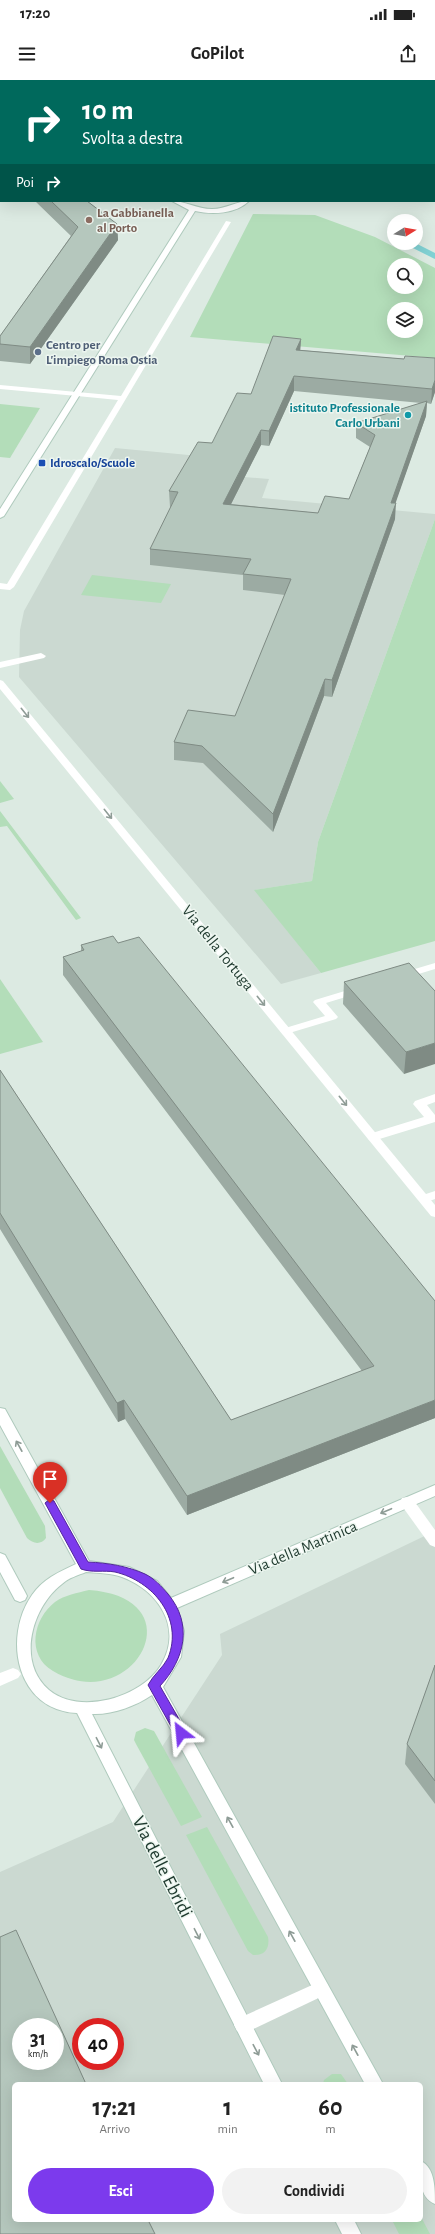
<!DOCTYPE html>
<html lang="it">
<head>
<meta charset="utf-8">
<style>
  :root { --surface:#fff; --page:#f2f2f2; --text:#222; --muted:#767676; --accent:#7c3aed }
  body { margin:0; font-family:"Alegreya Sans",sans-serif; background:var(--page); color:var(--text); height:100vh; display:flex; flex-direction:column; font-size:15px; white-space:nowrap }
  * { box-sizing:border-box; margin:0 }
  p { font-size:13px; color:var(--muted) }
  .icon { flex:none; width:22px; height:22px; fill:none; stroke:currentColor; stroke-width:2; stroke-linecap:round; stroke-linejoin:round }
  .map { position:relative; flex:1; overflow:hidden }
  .details { position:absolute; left:12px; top:2002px; width:411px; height:140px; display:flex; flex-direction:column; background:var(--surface); border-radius:6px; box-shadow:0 4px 16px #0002 }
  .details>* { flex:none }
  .banner { position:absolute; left:0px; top:0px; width:435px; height:122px; box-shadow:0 4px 16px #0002; background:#00695c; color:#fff; overflow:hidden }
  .needle { width:26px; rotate:79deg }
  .buttons { position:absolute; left:387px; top:134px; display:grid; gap:8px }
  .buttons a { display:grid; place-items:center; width:36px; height:36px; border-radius:50%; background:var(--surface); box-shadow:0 4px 16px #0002; font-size:20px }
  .speed { position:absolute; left:12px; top:1938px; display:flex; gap:8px; font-size:20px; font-weight:700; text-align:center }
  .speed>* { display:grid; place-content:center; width:52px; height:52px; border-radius:50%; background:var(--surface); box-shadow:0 4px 16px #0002; line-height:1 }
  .speed small { font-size:10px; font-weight:400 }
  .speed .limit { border:6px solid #d22; background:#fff; color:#111 }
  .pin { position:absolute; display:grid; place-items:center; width:34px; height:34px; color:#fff; margin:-41px -17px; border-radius:50% 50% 50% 0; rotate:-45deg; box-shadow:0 0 4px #0007 }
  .pin .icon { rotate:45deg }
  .me { position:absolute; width:44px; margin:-22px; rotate:331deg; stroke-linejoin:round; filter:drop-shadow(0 0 3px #0008) }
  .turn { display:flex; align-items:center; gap:14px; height:84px; padding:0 16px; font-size:18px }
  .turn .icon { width:52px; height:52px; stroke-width:2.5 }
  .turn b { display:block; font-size:28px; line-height:34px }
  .then { display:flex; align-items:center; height:38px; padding:0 16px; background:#0003; gap:8px; font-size:15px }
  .eta { display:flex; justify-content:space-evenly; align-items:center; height:68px; text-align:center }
  .eta b { font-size:24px; font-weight:700; line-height:28px }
  .button { display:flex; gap:8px; margin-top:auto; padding:8px 16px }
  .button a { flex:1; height:46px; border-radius:24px; background:var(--accent); color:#fff; font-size:16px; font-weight:700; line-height:46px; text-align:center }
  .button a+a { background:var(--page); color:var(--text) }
  .status { display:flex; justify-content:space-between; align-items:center; height:28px; padding:0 20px; background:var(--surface); direction:ltr }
  .status svg { height:11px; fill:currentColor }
  header { display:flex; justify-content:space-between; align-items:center; height:52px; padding:0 16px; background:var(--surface); font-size:18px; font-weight:700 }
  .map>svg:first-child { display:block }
  .built { fill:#cbd9d1; fill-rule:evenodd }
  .green { fill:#b3ddb9; fill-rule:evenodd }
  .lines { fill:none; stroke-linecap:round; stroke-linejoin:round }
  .stream { stroke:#80d1d3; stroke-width:5.5 }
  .secondary-casing { stroke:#afcabd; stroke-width:2 }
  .lane { fill:#fff; fill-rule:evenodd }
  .street { fill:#fff; fill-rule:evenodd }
  .secondary { fill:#fff; fill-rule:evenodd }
  .wall { fill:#9caba3; fill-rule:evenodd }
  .shaded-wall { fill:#7f8b84 }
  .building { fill:#b5c7bd; stroke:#7f8b84; fill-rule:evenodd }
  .oneway { stroke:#8e9c96 }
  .route { fill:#7c3aed; stroke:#51269a }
  .education-dot { fill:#8d6e63; stroke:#edf6f0; stroke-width:1.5 }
  .service-dot { fill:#5c6f8a; stroke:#edf6f0; stroke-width:1.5 }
  .culture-dot { fill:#0f9aa8; stroke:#edf6f0; stroke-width:1.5 }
  .transit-dot { fill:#1a4fb4; stroke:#edf6f0; stroke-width:1.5 }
  .labels { text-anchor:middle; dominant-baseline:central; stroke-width:3; stroke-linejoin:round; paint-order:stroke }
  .far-education-label { font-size:13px; font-weight:bold; fill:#785e54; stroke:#edf6f0; text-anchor:start }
  .far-service-label { font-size:13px; font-weight:bold; fill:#4e5e75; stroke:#edf6f0; text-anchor:start }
  .far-culture-label { font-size:13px; font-weight:bold; fill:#0d838f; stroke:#edf6f0; text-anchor:end }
  .far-transit-label { font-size:13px; font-weight:bold; fill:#164399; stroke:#edf6f0; text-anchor:start }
  .street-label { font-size:16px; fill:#1e392e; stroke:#edf6f0 }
  .near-street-label { font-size:19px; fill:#1e392e; stroke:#edf6f0 }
</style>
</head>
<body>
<div class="status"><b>17:20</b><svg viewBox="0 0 49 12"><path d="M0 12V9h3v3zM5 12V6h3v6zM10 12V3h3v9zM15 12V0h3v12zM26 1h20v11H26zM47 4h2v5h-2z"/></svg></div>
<header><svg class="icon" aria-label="menu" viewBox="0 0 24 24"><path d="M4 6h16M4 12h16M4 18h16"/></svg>GoPilot<svg class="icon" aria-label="share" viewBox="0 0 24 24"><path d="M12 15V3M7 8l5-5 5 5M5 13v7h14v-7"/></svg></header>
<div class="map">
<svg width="435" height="2154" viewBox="0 0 435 2154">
  <rect width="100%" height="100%" fill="#dceae2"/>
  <!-- built -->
  <g class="built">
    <path d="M115,368L199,376L244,397L269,399L262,418L435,434V439L318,762L312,801L255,810L321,893L281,904L19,597L20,550L24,531Z"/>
    <path d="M435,1451V2154H0V1792L113,1742L222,1575L220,1554ZM21,1947H55V1981H21ZM81,1947H115V1981H81ZM14,2004H421V2140H14Z"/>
  </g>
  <!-- green -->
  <g class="green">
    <path d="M0,0L62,1H1V93Z"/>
    <path d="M253,134L315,135L375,157L435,188V278L190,257ZM394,185H416V207H394ZM394,229H416V251H394Z"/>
    <path d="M0,324L40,328L10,378L0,377Z"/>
    <path d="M435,439V861L321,893L254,810L312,801L318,762Z"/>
    <path d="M92,495L171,504L161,523L81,515Z"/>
    <path d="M0,701L14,719L0,723Z"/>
    <path d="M0,731L81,838L76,840L7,746L0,747Z"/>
    <path d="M0,899L43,962L0,974Z"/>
    <path d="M0,1366L45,1446L46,1458C41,1465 33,1464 27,1458L0,1408Z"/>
    <path d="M89,1510C199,1518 133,1638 53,1591C26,1575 33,1539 55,1522C65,1515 77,1513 89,1510Z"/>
    <path d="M145,1648L154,1651L202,1737L181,1746L136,1664L134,1660L136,1652Z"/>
    <path d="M207,1747L268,1857C270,1868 265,1876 253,1875L248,1871L186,1755Z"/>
    <path d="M332,1994H341L348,2004H323L324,2000Z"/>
    <path d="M421,2137L430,2154H399L392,2140H421Z"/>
  </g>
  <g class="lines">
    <!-- stream -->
    <path class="stream" d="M409,163L435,176"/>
    <defs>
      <g id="secondary">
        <rect x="0" y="97" width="1" height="4"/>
        <rect x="0" y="106" width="1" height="4"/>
        <path d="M172,121C185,121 197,129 212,129C226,129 237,121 249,121C236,134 212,135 195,131L4,436L0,438V429L189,130Z"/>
        <path d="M0,1328L5,1329L89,1481L129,1487L157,1501L171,1518L435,1405V1416L177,1528L184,1551L181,1577L163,1607L383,2004H365L152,1615C136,1626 112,1635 92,1634L282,2004H264L77,1633C17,1631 2,1558 32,1515C43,1499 59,1492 76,1484L0,1345ZM86,1492C97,1493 112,1493 122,1497C159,1511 183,1548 161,1585C142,1617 80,1636 49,1610C16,1582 32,1527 62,1504C68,1498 79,1495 86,1492Z"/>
        <path d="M0,1473L5,1475L25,1512L27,1516L25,1520L20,1522L15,1520L0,1492Z"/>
        <path d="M421,2081C435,2088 435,2108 435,2124C418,2117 421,2097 421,2081Z"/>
        <path d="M335,2140H354L361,2154H342Z"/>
      </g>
    </defs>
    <!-- secondary casing -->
    <use href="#secondary" class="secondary-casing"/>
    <!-- lane -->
    <g class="lane">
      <path d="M226,141L231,142L14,507L10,510L0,509V503L7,504L118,320L77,316L73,314L77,312L121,316Z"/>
      <path d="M435,883V889L402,899L397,896L398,894Z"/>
      <path d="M358,907L364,910L362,912L326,923L338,937L336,939L286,954L280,951L282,949L325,936L313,922L315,920Z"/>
      <path d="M435,1014V1022L427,1025L435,1035V1042L373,1061L369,1060L367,1057L369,1054L424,1037L413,1024L415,1021Z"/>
      <path d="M435,1111V1119L424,1123L418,1119L420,1116Z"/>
      <path d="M407,1417L412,1418L435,1450V1467L430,1465L402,1426L400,1422L402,1418Z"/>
    </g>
    <!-- street -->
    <g class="street">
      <path d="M146,0H166L167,1H147Z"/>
      <path d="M289,0H299L300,1H290Z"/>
      <rect x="434" y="8" width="1" height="4"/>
      <path d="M0,305L77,312L81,314L77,316L0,309Z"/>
      <path d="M41,573L46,576L44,578L0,588V582Z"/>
      <path d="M0,600L3,601L435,1125V1137L431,1136L0,609Z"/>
      <path d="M13,1588L18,1590L21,1594L18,1598L0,1606V1593Z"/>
      <path d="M321,1901L327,1904L329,1909L327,1914L249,1951L243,1953L237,1951L234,1945L237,1939Z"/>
    </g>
    <!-- secondary -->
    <use href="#secondary" class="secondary"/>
  </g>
  <!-- wall -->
  <g class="wall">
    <path d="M35,121H87L117,144L118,160L30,284L0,281V256L71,156Z"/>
    <path d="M301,259L300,270L404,279L435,278V312L431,324L427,323L426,336L395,423V439L332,617L324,616L273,752L203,683L174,680V662L235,636L285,515L243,510V495L150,485V469L171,427H170L169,411L212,363L251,314ZM294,311L421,323L356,343V358L370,367L349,419L318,433L231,424L261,365L269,366Z"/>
    <path d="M81,865L435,1338L187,1435L125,1339L118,1342L0,1149V990L231,1340L362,1291L63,895V877L81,872Z"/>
    <path d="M344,902L435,911L404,994L343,924Z"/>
    <path d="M435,1585V1724L405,1684L407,1664Z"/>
  </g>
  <!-- shaded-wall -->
  <g class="shaded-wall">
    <path d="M117,144L118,160L30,284V267Z"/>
    <path d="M301,259L300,274L296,270Z"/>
    <path d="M294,296V311L269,366V351Z"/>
    <path d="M435,300V312L431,324L432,309Z"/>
    <path d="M427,321L426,336L390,439L391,423Z"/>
    <path d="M261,350V365L223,440V424Z"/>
    <path d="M396,423L395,439L332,617V600Z"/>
    <path d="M325,599L324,616L273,752V734Z"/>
    <path d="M435,963V984L404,994L406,972Z"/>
    <path d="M124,1320L125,1339L118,1342L117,1323Z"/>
    <path d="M435,1320V1338L187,1435V1416Z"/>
  </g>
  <!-- building -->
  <g class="building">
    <path d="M51,121H87L117,144L30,267L0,264V256L78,147Z"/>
    <path d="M273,256L301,259L296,270L404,279L405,276L435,278V300L432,309L294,296L269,351L261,350L223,424L318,433L325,416L349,419L375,355L356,343L427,321L391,423H396L332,600L325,599L273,734L202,666L174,662L188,630L235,636L291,499L243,494L251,479L150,469L178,412L169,411L198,362L212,363L237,313L251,314Z"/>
    <path d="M113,856L118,863L139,857L435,1221V1320L187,1416L124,1320L117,1323L0,1133V990L231,1340L374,1286L63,877L84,870L81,865Z"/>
    <path d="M409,883L435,911V963L406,972L344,902Z"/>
    <path d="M435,1585V1701L407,1664Z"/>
    <path d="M16,1850L86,2004H14V2140H148L155,2154H0V1857ZM21,1947H55V1981H21Z"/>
  </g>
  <!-- one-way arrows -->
  <defs><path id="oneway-shaft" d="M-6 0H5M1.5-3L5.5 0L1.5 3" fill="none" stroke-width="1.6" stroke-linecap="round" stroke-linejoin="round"/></defs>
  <g class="oneway">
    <use href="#oneway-shaft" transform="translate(25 633) rotate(51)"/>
    <use href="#oneway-shaft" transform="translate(108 734) rotate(51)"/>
    <use href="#oneway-shaft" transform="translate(261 921) rotate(51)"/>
    <use href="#oneway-shaft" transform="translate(343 1021) rotate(51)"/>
    <use href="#oneway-shaft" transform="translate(19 1366) rotate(-119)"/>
    <use href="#oneway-shaft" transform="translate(386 1431) rotate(157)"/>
    <use href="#oneway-shaft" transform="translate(228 1500) rotate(157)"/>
    <use href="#oneway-shaft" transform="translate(99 1663) rotate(63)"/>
    <use href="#oneway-shaft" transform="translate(230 1742) rotate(-119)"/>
    <use href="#oneway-shaft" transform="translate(197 1854) rotate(63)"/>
    <use href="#oneway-shaft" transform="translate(292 1856) rotate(-119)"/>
    <use href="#oneway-shaft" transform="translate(256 1970) rotate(62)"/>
    <use href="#oneway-shaft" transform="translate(355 1970) rotate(-119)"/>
  </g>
  <!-- route -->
  <path class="route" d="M50,1419L54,1421L88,1482C108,1483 127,1486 145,1494C155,1499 161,1506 168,1514C193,1544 185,1579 160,1606L187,1653L185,1657H177L148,1605C153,1595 163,1588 168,1578C184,1538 153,1501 115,1492C104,1490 92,1493 81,1489L45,1423Z"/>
  <!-- markers -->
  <circle class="education-dot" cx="89" cy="140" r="4"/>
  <circle class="service-dot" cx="38" cy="272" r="4"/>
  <circle class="culture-dot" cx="408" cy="335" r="4"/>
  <rect class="transit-dot" x="38" y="379" width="8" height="8" rx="2"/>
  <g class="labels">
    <!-- far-education labels -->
    <g class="far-education-label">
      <text x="97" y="133">La Gabbianella<tspan x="97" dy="15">al Porto</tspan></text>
    </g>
    <!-- far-service labels -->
    <g class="far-service-label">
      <text x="46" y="265">Centro per<tspan x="46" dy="15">L'impiego Roma Ostia</tspan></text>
    </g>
    <!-- far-culture labels -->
    <g class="far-culture-label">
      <text x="400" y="328">istituto Professionale<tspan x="400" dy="15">Carlo Urbani</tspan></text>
    </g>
    <!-- far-transit labels -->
    <g class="far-transit-label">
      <text x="50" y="383">Idroscalo/Scuole</text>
    </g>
    <!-- street labels -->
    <g class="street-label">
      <text transform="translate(218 868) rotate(51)">Via della Tortuga</text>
      <text transform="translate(303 1468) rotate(-23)">Via della Martinica</text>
    </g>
    <!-- near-street labels -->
    <g class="near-street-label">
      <text transform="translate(162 1787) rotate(63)">Via delle Ebridi</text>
    </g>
  </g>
</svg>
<div class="buttons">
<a><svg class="needle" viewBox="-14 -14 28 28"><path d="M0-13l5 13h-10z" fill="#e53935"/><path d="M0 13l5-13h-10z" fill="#767676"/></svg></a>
<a><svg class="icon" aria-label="search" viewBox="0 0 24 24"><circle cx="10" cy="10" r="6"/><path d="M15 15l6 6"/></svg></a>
<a><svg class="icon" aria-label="layers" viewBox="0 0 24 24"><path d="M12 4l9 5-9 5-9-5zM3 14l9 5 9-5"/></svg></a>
</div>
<div class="speed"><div>31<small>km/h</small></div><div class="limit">40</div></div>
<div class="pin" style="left:50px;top:1423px;background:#d93025"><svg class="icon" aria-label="arrive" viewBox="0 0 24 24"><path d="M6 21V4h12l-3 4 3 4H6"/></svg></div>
<svg class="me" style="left:181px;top:1653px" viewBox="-20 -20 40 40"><path d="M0-17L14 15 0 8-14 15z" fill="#7c3aed" stroke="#fff" stroke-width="4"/></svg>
<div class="banner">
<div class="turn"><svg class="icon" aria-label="right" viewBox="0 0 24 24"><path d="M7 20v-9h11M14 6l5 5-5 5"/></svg><div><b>10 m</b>Svolta a destra</div></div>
<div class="then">Poi<svg class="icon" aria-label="right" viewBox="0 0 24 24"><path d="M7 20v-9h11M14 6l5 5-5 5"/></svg></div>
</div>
<section class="details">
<div class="eta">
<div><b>17:21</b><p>Arrivo</p></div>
<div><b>1</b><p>min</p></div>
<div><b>60</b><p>m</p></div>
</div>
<div class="button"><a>Esci</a><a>Condividi</a></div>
</section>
</div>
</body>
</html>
